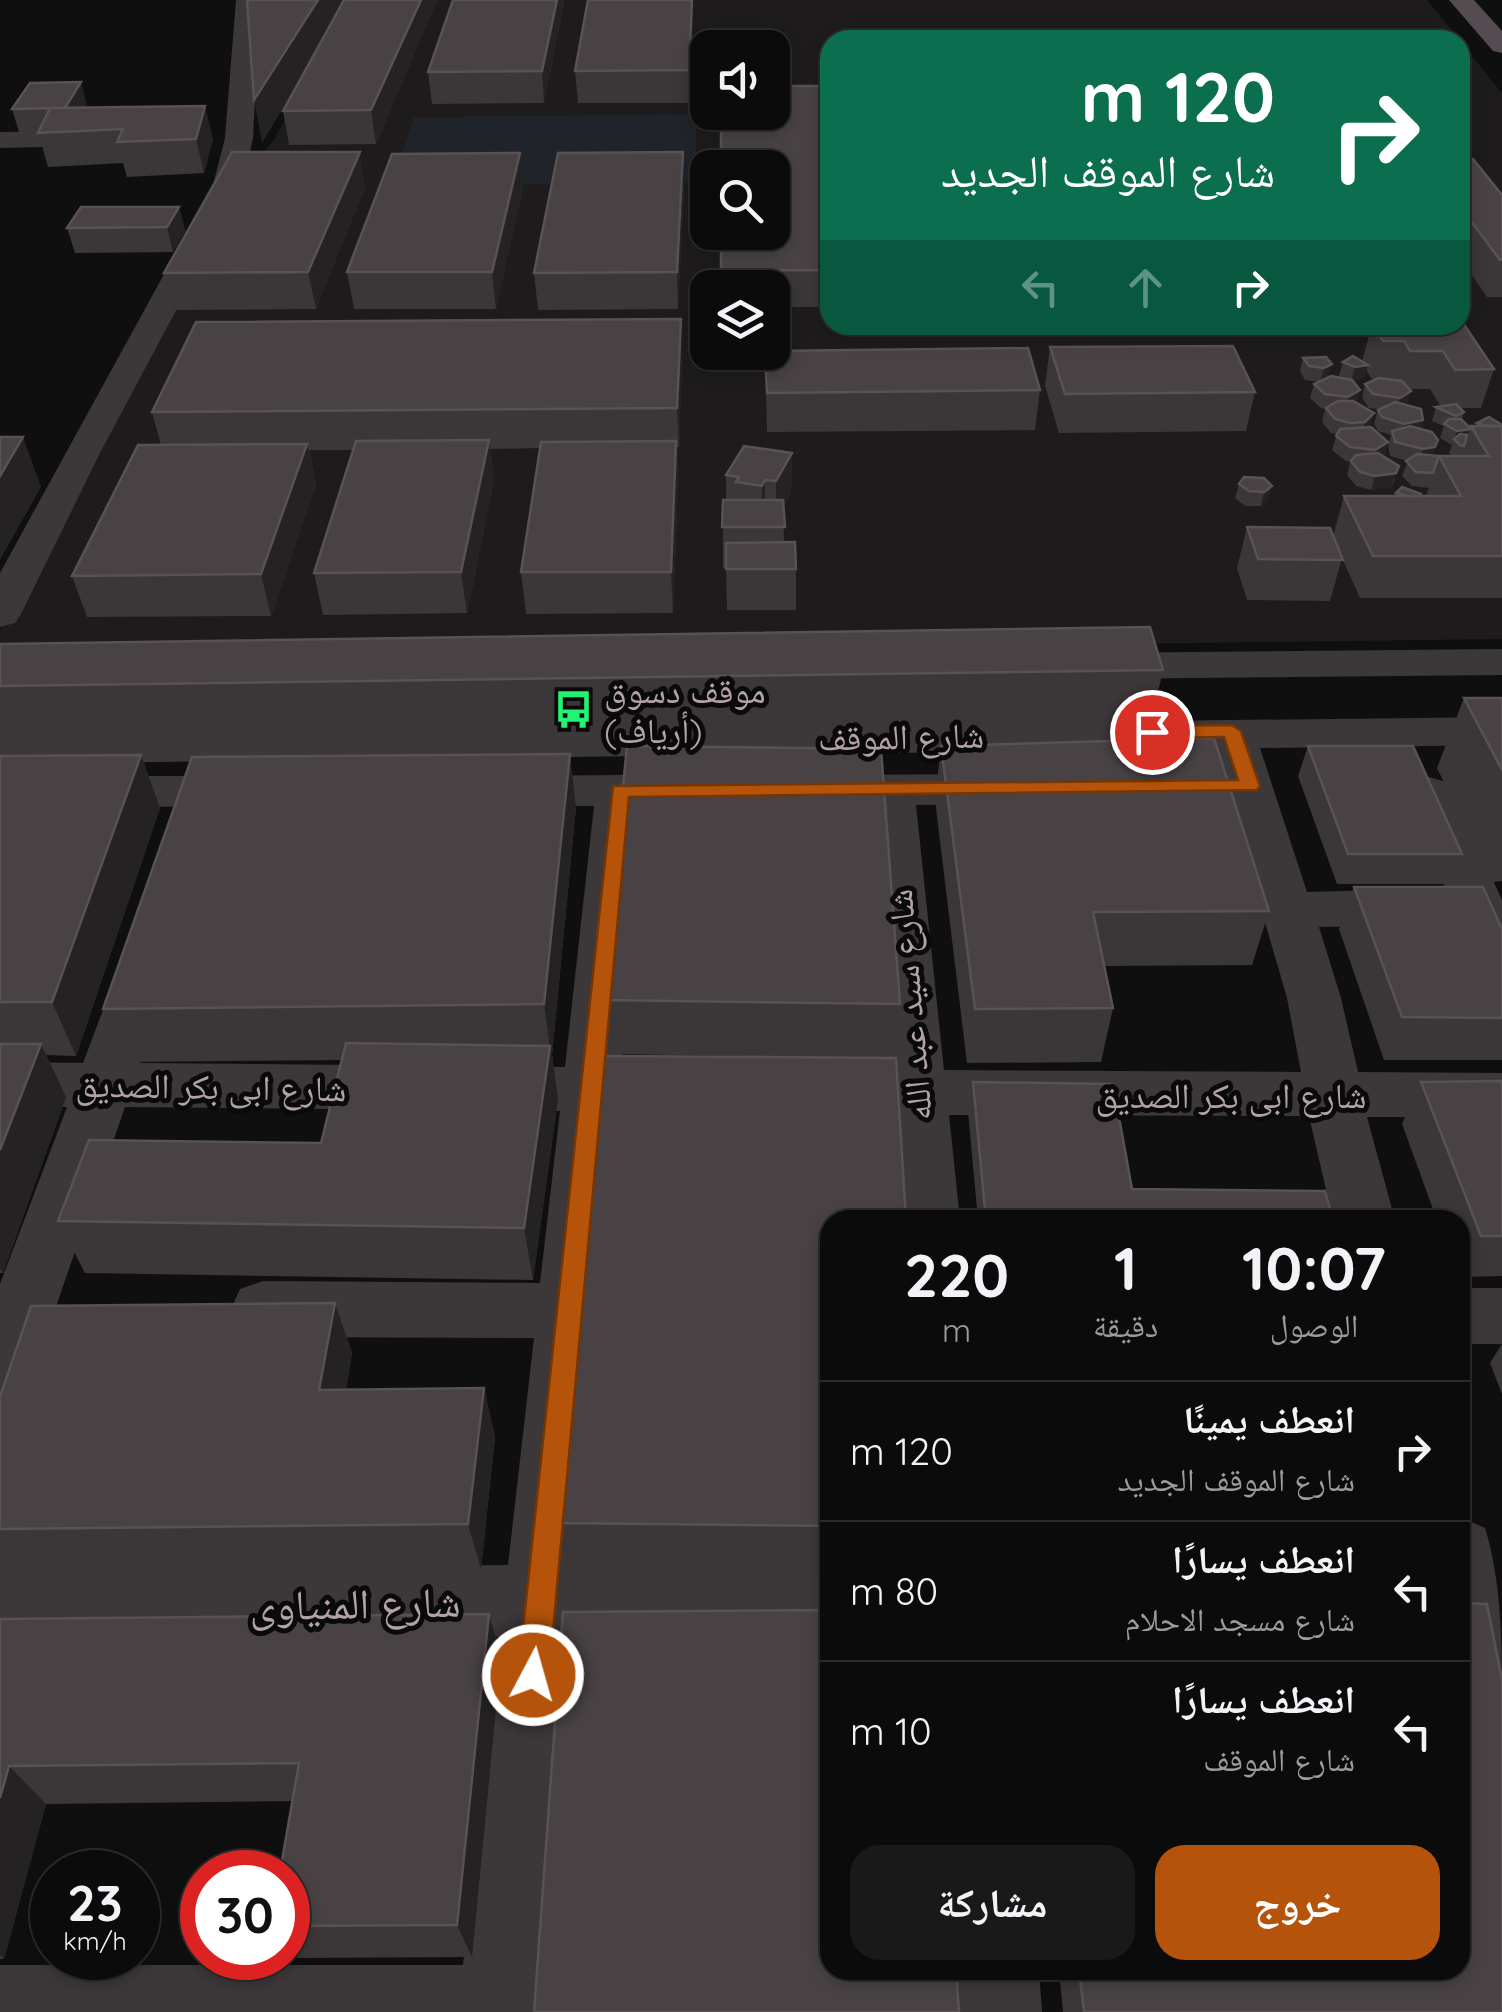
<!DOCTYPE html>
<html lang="ar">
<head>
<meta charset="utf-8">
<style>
  :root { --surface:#0c0b0b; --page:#1a1919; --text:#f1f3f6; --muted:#9a9b9d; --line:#2c2b2c; --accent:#b45309 }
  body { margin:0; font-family:Quicksand,"Noto Naskh Arabic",sans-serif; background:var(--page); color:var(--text); direction:rtl; height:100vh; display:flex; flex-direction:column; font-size:38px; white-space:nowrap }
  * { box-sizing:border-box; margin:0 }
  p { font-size:32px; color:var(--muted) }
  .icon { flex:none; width:55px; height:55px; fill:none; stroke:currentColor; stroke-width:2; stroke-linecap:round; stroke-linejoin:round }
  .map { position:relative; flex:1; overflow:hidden; direction:ltr }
  .sheet { position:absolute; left:820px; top:1210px; width:650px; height:770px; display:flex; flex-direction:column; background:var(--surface); border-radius:30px; box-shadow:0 5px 15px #0003,0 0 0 2px var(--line); direction:rtl }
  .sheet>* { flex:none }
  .guide { position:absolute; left:820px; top:30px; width:650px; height:305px; border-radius:30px; box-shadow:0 5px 15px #0003,0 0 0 2px var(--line); direction:rtl; background:#0b6e4f; color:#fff; overflow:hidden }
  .fabs { position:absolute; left:690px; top:30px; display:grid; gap:20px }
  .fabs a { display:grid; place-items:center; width:100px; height:100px; border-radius:20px; background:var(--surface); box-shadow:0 5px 15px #0003,0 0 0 2px var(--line); font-size:50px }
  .speed { position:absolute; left:30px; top:1850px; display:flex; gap:20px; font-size:50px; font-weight:700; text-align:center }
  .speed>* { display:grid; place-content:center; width:130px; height:130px; border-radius:50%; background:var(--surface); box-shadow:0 5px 15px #0003,0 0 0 2px var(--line); line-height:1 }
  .speed small { font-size:25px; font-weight:400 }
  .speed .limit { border:15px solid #d22; background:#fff; color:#111 }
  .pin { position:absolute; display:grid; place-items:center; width:85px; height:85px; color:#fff; margin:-42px; border:5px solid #fff; border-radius:50%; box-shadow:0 2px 10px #0007 }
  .me { position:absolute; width:110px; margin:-55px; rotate:6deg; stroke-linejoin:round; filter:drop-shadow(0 0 8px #0008) }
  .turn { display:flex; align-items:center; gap:35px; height:210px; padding:0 30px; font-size:45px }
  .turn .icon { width:130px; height:130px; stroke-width:2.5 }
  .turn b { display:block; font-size:70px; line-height:85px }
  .lanes { display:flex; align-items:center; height:95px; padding:0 30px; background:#0003; justify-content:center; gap:50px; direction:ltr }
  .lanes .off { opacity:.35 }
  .eta { display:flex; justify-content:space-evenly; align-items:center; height:170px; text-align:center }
  .eta b { font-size:60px; font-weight:800; line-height:70px }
  .primary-button { display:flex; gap:20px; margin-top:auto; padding:20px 30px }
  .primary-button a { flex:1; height:115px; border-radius:30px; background:var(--accent); color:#fff; font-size:40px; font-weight:800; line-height:115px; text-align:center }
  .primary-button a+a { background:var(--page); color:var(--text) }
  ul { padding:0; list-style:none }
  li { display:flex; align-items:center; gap:30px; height:140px; padding:0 30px; border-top:2px solid var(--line) }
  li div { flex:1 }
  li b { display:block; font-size:38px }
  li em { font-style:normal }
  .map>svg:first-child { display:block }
  .built { fill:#1d1b1c; fill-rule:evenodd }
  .green { fill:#21232b }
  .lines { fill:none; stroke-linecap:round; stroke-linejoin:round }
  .minor { fill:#3c3739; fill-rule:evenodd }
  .tertiary { fill:#3c3739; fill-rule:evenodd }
  .primary { fill:#544c50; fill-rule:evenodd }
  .wall { fill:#3b3739; fill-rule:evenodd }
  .shaded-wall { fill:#242223 }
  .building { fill:#484245; stroke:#585155; stroke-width:2.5 }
  .route { fill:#b45309; stroke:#753606; stroke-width:2.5 }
  .labels { text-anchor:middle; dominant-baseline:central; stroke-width:10; stroke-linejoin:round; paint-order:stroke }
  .poi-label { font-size:35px; fill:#b2a0aa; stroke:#0b0a0a; text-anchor:start }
  .street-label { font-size:35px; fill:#b2a0aa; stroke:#0b0a0a }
  .near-street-label { font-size:42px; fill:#b2a0aa; stroke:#0b0a0a }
</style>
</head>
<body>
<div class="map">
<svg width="1502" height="2012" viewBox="0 0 1502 2012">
  <rect width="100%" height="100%" fill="#100f0f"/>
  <!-- built -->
  <path class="built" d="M355,0H1427L1460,40H830V325H1460V41L1502,93V639L808,648H0V630L233,190L273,141ZM708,48H772V112H708ZM708,168H772V232H708ZM708,288H772V352H708Z"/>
  <!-- green -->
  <path class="green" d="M696,114V183L391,186L414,117Z"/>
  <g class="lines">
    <!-- minor -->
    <g class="minor">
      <path d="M236,0H260L253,138L243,185L100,453L21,614L15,623L0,627V573L213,185L225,138Z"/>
      <path d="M116,131L126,133L130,139L126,145L0,148V132Z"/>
      <path d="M1502,717V745L1260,748L1307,892L1422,889L1440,894L1448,907L1440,920L1422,925L1319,927L1341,998L1358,1072L1502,1073V1117H1367L1395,1220H1333L1309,1116L949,1115L960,1220H898L890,1114H823L803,1108L794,1092L803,1076L823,1070H887L867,805H808L791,801L784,790L791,779L808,775L1012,774L1029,778L1036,789L1029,800L1012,804L916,805L944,1070L1301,1072L1287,998L1230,802H1153L1136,798L1129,787L1136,776L1221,771L1215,749L0,764V734Z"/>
      <path d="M620,775H697L714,779L721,790L714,801L643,806L621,1067L677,1068L697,1074L706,1090L697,1106L677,1112H618L581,1564L830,1562V1634L575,1637L544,2012H0V1965H463L500,1637L0,1642V1570L508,1565L534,1338L263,1337L240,1329L231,1309L240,1289L263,1281L540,1283L560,1111L125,1107L33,1373L24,1394L0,1402V1284L67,1107L0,1106V1062L83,1063L117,973L125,959L144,954L163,959L171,973L140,1063L565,1067L594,806H498L481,802L474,791L481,780L498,776Z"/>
      <path d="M0,776H252L269,780L276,791L269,802L252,806L0,808Z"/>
      <path d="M1429,777L1446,782L1453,793L1502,900V978L1483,972L1475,959L1405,793L1412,782Z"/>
      <rect x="1460" y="1288" width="42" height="56"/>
      <path d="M1460,1517L1485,1528C1502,1583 1502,1647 1502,1706L1476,1717L1460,1710Z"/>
      <path d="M953,1970H1039L1042,2012H956Z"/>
    </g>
    <!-- tertiary -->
    <path class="tertiary" d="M1502,649V675L1088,679L1072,675L1066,666L1072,657L1088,653Z"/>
    <!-- primary -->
    <path class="primary" d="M1449,0H1474L1502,31V53L1493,51Z"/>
  </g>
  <!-- wall -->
  <g class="wall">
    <path d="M247,0H437L376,144L289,145L283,111L303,75L262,142Z"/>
    <path d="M693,0L690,103H578L575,71Z"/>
    <path d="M564,4L544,103L432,104L428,72Z"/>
    <path d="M830,86V307H772V288H721V232Z"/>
    <path d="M87,105L85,108L213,139L204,173L127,177L123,163L48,167L38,132H19L12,109Z"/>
    <path d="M520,153L523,188L496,309H354L347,272Z"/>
    <path d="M1460,159L1502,195V297H1487L1460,258Z"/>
    <path d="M365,187L316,309L173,310L164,273Z"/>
    <path d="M684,187L678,309L538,310L534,273Z"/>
    <path d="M179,207L185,231L173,252L75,253L67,228Z"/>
    <path d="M1372,325H1460L1494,369L1481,408H1460L1464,412L1462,420L1470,428L1476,426L1477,423L1502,425V598H1360L1342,558L1330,601L1247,600L1237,568L1247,527L1333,536L1344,496H1394L1396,493L1426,496L1429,488L1412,486L1402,476L1408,461L1390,456L1388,445L1391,435L1378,431L1374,424L1378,409L1369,408L1362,398L1365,384L1376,379H1372L1366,370L1364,378L1352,381L1360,390L1356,403L1369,427L1388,442L1384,456L1395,480L1391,487L1371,490L1356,486L1347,475L1350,462L1346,461L1332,450L1337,434L1331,433L1322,422L1325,409L1321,408L1310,398L1314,384L1319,382L1305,380L1300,371L1303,358L1326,357L1328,377L1347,379L1339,376L1343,362L1362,361ZM1409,389H1430L1441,407H1436L1432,421L1444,426L1440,438L1452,445L1449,453L1452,456L1433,455L1420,429L1423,420L1407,405Z"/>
    <path d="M1050,347L1255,392L1246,431L1059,433L1045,386Z"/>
    <path d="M765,352L1040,390L1035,430L767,432Z"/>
    <path d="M682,357L679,447H677L678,481L673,613L526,614L521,572L540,448L490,449L494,480L467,613L323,615L314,573L353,450H309L316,484L271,616L87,617L72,576L161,445L152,412Z"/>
    <path d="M792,453L791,493L783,507L784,542L796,569V610H727L726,568H723V500H726V475Z"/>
    <path d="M1264,478L1268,500L1261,506H1245L1235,498L1239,484Z"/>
    <path d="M0,644L1163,670L1151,723L0,740Z"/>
    <path d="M1464,698H1502V881L1493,882L1437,768Z"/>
    <path d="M941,746L1269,911L1252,965L1104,966L1113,1008L1101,1062L967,1063L935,800Z"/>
    <path d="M1308,746L1462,854L1449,884H1337L1298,776Z"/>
    <path d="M141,755L160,808L76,1056L46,1055L66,1097L3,1273H0V756Z"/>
    <path d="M576,807L552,1055L558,1099L533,1280L85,1273L58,1221L321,1143L342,1060L126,1062L103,1009Z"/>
    <path d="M1354,887L1502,929V1060H1384L1339,929Z"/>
    <path d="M602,1000L900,1004L894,1058L607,1054Z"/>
    <path d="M1502,1081V1276L1460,1277V1220H1437L1402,1124L1421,1082Z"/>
    <path d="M973,1082L1132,1189L1333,1220H978L968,1111Z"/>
    <path d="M830,1220V1572L567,1568L559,1523Z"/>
    <path d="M335,1303L352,1353L346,1389L484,1388L495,1437L481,1569L0,1574V1397Z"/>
    <path d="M1502,1344V1394L1490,1363Z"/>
    <path d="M0,1619L501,1657L472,1957L295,1958L288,1948V1872L292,1801L46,1804L4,1959H0Z"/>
    <path d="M1059,1970H1460L1502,2012H1063Z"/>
  </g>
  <!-- shaded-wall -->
  <g class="shaded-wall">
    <path d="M318,0H348L262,142L254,100Z"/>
    <path d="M421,0H437L376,144L371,110Z"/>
    <path d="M557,0H564V4L544,103L542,71Z"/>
    <path d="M692,0H693L690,103L689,70Z"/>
    <path d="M81,82L87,105L72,131L65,108Z"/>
    <path d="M205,106L213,139L204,173L196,139Z"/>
    <path d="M360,152L365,187L316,309L308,272Z"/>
    <path d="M683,152L684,187L678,309L677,272Z"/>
    <path d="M520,153L523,188L496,309L492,272Z"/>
    <path d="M179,207L185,231L173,252L167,227Z"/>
    <path d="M681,319L682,357L679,447L677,408Z"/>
    <path d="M1332,364L1328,377L1320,382L1324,368Z"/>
    <path d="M1368,365L1364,378L1351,381L1355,367Z"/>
    <path d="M1360,390L1356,404L1344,411L1348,397Z"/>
    <path d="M1411,391L1407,405L1395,412L1400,398Z"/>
    <path d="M1374,413L1370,427L1361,436L1365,422Z"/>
    <path d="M1423,420L1418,434L1400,438L1404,424Z"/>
    <path d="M1470,429L1465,443L1454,439L1457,431Z"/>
    <path d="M23,437L41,487L0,560V476Z"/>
    <path d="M489,440L494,480L467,613L461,572Z"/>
    <path d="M1438,440L1431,461L1419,464L1423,449Z"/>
    <path d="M676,441L678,481L673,613L671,572Z"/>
    <path d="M1388,442L1384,456L1371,464L1375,450Z"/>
    <path d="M307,444L316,484L271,616L261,574Z"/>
    <path d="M792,453L791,493L776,521V481Z"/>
    <path d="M1399,466L1391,487L1371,490L1375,476Z"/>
    <path d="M765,480V520L761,526L762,486Z"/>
    <path d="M1272,486L1268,500L1261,506L1264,492Z"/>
    <path d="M570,754L576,807L552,1055L558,1099L533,1280L524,1228L550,1048L544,1004Z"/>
    <path d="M141,755L160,808L76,1056L52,1002Z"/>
    <path d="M41,1044L66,1097L3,1273L0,1269V1150Z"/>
    <path d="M335,1303L352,1353L337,1438L319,1390Z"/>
    <path d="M484,1388L495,1437L481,1569L468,1524Z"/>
    <path d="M489,1614L501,1657L472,1957L457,1925Z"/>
    <path d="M9,1766L46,1804L4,1959L0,1955V1798Z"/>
  </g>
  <!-- building -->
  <g class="building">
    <path d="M247,0H318L254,100Z"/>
    <path d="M344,0H421L371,110L283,111Z"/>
    <path d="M453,0H557L542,71L428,72Z"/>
    <path d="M588,0H692L689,70L575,71Z"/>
    <path d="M81,82L65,108L12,109L30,83Z"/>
    <path d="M772,86H830V270L721,271V232H772V168H721V112H772Z"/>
    <path d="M205,106L196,139L117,142L123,129L38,133L50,108Z"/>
    <path d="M232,152H360L308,272L164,273Z"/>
    <path d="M683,152L677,272L534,273L558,153Z"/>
    <path d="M520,153L492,272H347L392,154Z"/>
    <path d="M1460,159H1473L1502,195V260H1500L1460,206Z"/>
    <path d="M81,207H179L167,227L67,228Z"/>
    <path d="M681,319L677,408L152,412L196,322Z"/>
    <path d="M1460,323H1463L1494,369L1455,370L1443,351H1410L1404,341H1383L1373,325H1460Z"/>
    <path d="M1233,346L1255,392L1065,394L1050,347Z"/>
    <path d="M1028,348L1040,390L767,393L765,352H772V351Z"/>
    <path d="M1353,356L1368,365L1355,367L1343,362Z"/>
    <path d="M1326,357L1332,364L1324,368L1309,366L1303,358Z"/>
    <path d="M1331,376L1352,380L1360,390L1348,397L1325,394L1314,384Z"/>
    <path d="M1379,378L1402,381L1411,391L1400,398L1373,394L1365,384Z"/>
    <path d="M1338,401H1353L1374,413L1365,422L1350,423L1335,419L1326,408Z"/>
    <path d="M1395,402L1421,409L1423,420L1404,424L1382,417L1378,410Z"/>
    <path d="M1456,404L1464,412L1456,416L1436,407Z"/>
    <path d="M1489,417L1502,425V426H1485L1477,423Z"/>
    <path d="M1449,419H1461L1471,429L1457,431L1444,424Z"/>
    <path d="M1410,426L1432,432L1438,440L1435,447L1423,449L1395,442L1392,431Z"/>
    <path d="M1471,426H1502V556H1373L1344,496H1461L1439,456H1489Z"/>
    <path d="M1371,427L1388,442L1375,450L1350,447L1336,436L1340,429Z"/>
    <path d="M1460,434L1467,435L1464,446L1460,445L1454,439Z"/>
    <path d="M0,437H23L0,476Z"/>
    <path d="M489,440L461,572L314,573L356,441Z"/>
    <path d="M676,441L671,572H521L541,442Z"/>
    <path d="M307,444L261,574L72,576L138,445Z"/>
    <path d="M744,446L792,453L776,481L765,480L762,486L736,482L739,477L726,475Z"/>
    <path d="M1378,453L1399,466L1396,473L1375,476L1360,472L1351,461L1356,455Z"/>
    <path d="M1417,454L1439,456L1433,473L1416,472L1406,461Z"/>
    <path d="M1244,477L1264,478L1272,486L1264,492L1249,491L1239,484Z"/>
    <path d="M1402,487L1421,494L1420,496H1406L1396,493Z"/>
    <path d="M723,500H783L785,527H722Z"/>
    <path d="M1247,527L1330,528L1343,560L1258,559Z"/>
    <path d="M795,542L796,569H726V543Z"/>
    <path d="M1150,627L1163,670L0,686V644Z"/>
    <path d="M1464,698H1502V770Z"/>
    <path d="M1214,738L1269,911L1093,912L1113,1008L975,1009L941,746Z"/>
    <path d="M627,746L881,749L900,1004L602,1000Z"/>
    <path d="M1308,746H1413L1462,854H1348Z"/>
    <path d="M570,754L544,1004L103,1009L192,757Z"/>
    <path d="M141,755L52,1002H0V756Z"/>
    <path d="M1354,887H1483L1502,929V1018L1402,1017Z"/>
    <path d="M346,1043L550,1046L524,1228L58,1221L89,1140L321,1143Z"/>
    <path d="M0,1044H41L0,1150Z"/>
    <path d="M605,1056L896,1058L906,1220H830V1526L559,1523Z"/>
    <path d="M1502,1081V1236H1481L1421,1082Z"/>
    <path d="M973,1082L1113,1084L1132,1189L1325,1191L1333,1220H986Z"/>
    <path d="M335,1303L319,1390L484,1388L468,1524L0,1529V1397L31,1306Z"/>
    <path d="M1460,1603L1487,1604L1502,1680V2012H1084L1079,1970H1460Z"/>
    <path d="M830,1610V1970H956L959,2012H534L563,1612Z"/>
    <path d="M489,1614L457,1925L288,1926V1872H280L299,1763L9,1766L0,1798V1619Z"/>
  </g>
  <!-- route -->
  <path class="route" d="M1232,725L1241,731L1260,786L1257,790L629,797L549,1675L544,1686L533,1691L522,1686L518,1675L613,786L1238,780L1224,737L1152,738L1143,732L1152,726Z"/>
  <!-- icons -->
  <defs>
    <symbol id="bus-bare" viewBox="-9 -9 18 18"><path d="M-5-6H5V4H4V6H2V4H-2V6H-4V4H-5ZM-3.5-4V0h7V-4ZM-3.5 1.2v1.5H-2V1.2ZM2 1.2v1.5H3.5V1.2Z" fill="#24f371" stroke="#0b0a0a" stroke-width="2.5" paint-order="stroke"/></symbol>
  </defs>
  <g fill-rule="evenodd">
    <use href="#bus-bare" x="546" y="682" width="55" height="55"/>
  </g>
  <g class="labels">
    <!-- poi labels -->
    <g class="poi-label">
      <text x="604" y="690">موقف دسوق<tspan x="604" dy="40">(أرياف)</tspan></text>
    </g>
    <!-- street labels -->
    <g class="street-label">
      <text transform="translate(901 736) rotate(-1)">شارع الموقف</text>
      <text transform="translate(909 1005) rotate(-95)">شارع سيد عبد الله</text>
      <text transform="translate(211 1086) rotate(1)">شارع ابى بكر الصديق</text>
      <text x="1231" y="1095">شارع ابى بكر الصديق</text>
    </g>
    <!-- near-street labels -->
    <g class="near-street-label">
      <text transform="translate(355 1603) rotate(-1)">شارع المنياوى</text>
    </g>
  </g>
</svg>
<div class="fabs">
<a><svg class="icon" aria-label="sound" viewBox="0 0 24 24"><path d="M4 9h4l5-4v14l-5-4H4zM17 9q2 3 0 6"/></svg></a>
<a><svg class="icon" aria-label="search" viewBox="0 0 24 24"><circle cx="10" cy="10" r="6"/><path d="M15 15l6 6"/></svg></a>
<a><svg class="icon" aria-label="layers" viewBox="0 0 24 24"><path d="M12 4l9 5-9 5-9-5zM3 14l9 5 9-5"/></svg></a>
</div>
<div class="speed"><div>23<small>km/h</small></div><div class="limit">30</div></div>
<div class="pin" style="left:1152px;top:732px;background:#d93025"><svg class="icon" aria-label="arrive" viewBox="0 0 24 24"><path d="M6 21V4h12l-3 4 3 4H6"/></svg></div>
<svg class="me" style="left:533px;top:1675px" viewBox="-20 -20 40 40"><circle r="17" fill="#b45309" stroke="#fff" stroke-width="3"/><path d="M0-11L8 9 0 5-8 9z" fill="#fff"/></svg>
<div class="guide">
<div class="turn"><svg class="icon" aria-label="right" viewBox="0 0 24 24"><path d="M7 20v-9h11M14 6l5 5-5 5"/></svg><div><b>120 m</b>شارع الموقف الجديد</div></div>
<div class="lanes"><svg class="icon off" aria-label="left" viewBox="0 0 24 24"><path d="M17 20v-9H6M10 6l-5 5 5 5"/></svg><svg class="icon off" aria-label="ahead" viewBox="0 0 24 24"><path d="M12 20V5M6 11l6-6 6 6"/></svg><svg class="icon" aria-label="right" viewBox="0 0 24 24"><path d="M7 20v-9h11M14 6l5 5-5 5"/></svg></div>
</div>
<section class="sheet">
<div class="eta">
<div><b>10:07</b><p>الوصول</p></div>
<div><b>1</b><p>دقيقة</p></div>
<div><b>220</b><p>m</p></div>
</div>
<ul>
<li><svg class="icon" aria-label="right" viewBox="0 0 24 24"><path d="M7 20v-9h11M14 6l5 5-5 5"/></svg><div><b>انعطف يمينًا</b><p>شارع الموقف الجديد</p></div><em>120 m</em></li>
<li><svg class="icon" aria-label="left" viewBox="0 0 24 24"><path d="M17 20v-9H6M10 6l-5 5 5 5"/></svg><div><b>انعطف يسارًا</b><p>شارع مسجد الاحلام</p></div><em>80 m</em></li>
<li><svg class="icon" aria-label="left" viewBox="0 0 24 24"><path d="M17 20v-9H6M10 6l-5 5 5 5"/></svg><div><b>انعطف يسارًا</b><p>شارع الموقف</p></div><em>10 m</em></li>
</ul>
<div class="primary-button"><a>خروج</a><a>مشاركة</a></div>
</section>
</div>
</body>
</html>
